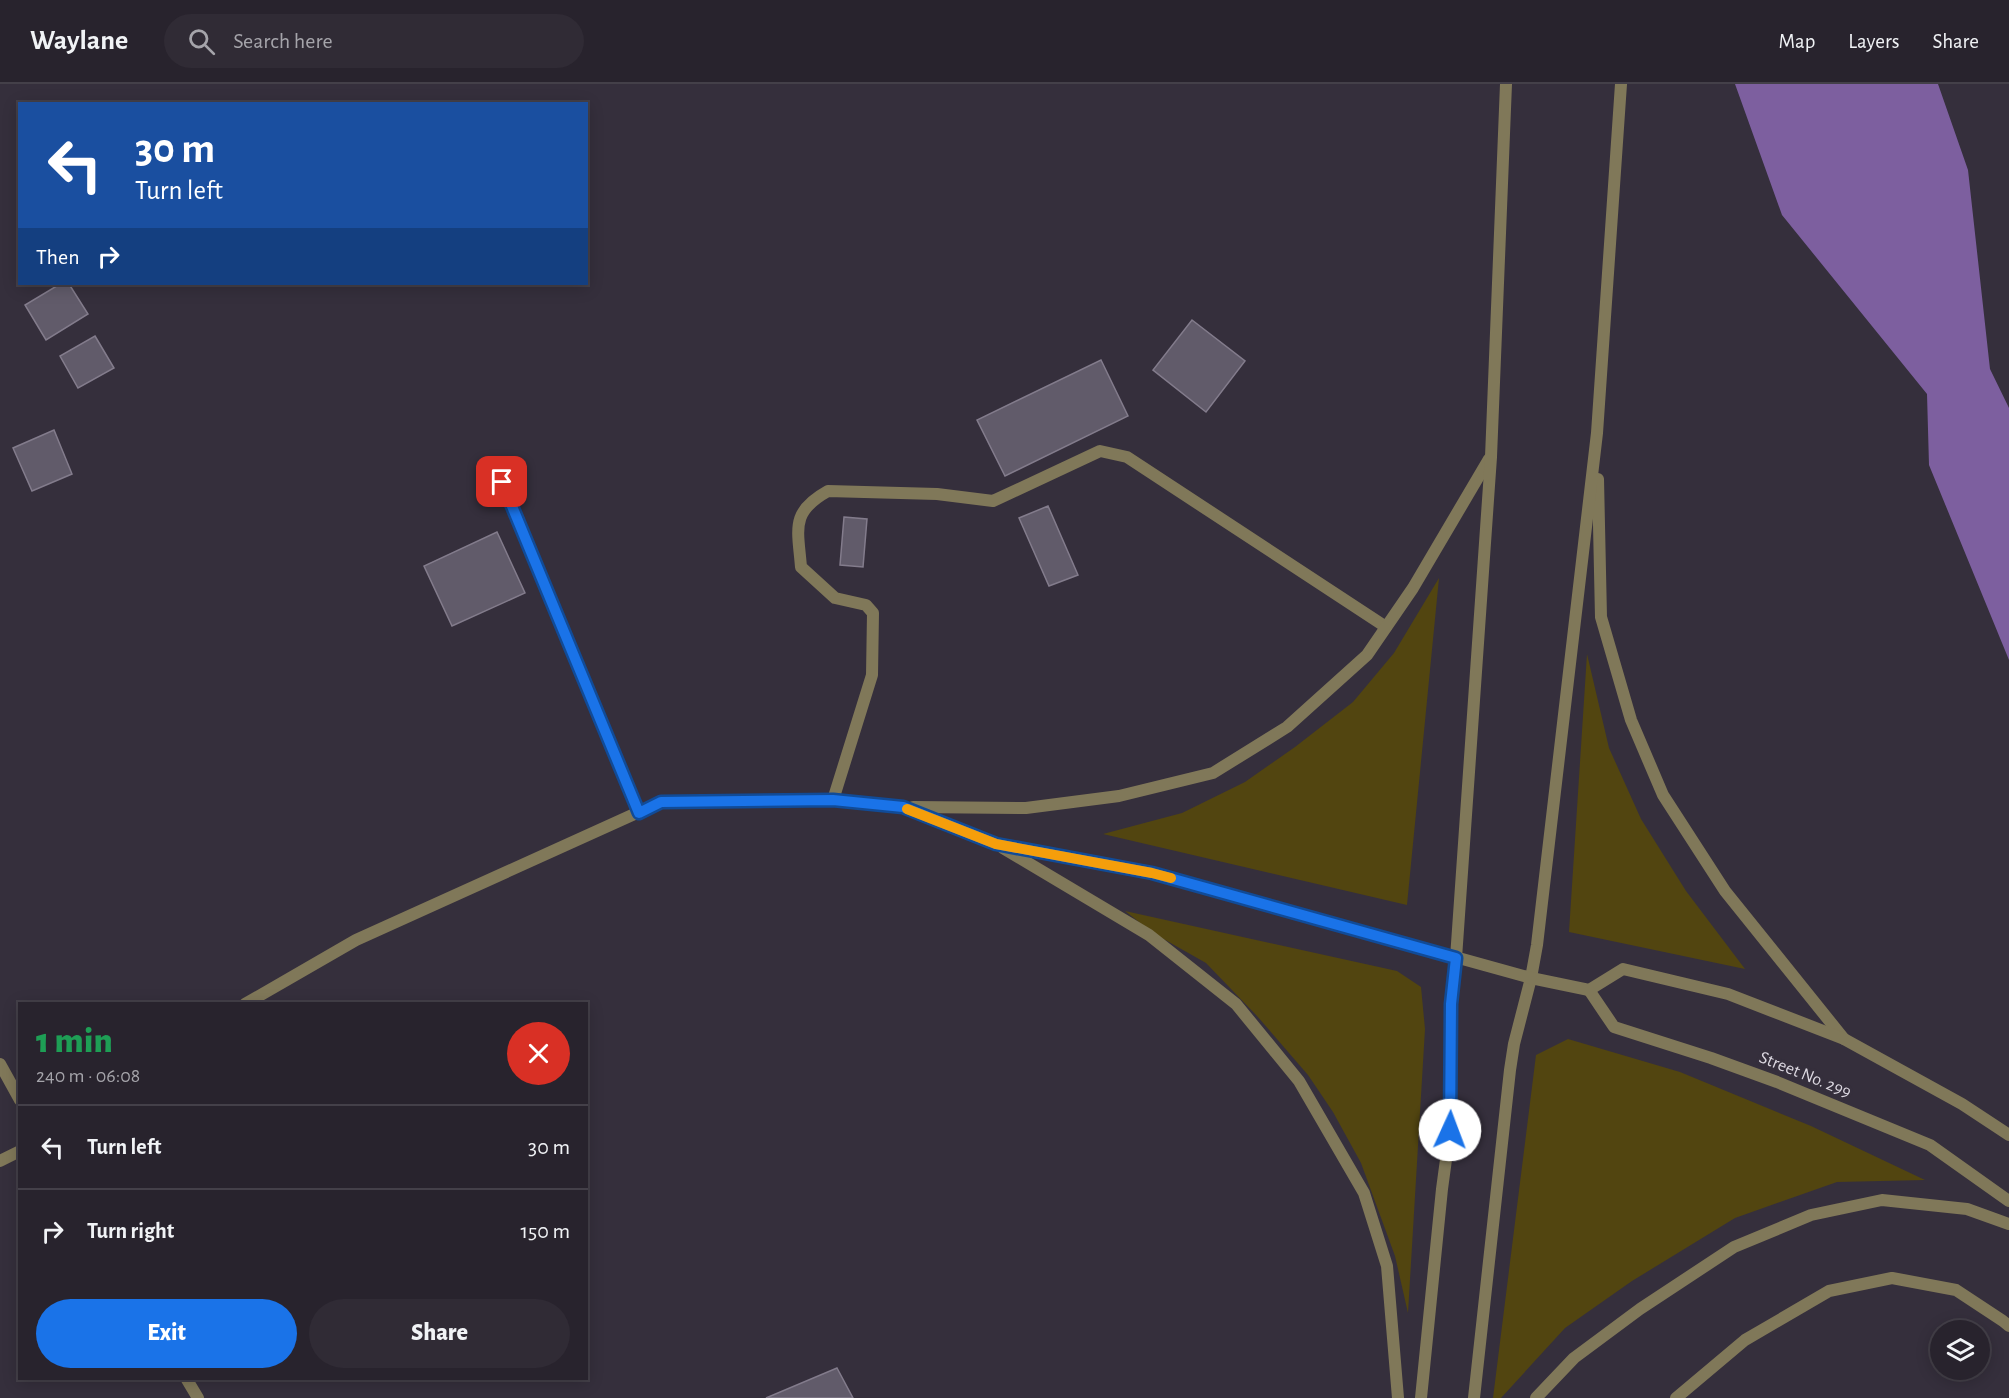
<!DOCTYPE html>
<html lang="en">
<head>
<meta charset="utf-8">
<style>
  :root { --surface:#28232d; --page:#302b35; --text:#f1f3f6; --muted:#a5a4aa; --line:#444049; --accent:#1a73e8 }
  body { margin:0; font-family:"Alegreya Sans",sans-serif; background:var(--page); color:var(--text); height:100vh; display:flex; flex-direction:column; font-size:22px; white-space:nowrap }
  * { box-sizing:border-box; margin:0 }
  p { font-size:20px; color:var(--muted) }
  .icon { flex:none; width:33px; height:33px; fill:none; stroke:currentColor; stroke-width:2; stroke-linecap:round; stroke-linejoin:round }
  .map { position:relative; flex:1; overflow:hidden }
  .panel { position:absolute; left:18px; top:918px; width:570px; height:378px; display:flex; flex-direction:column; background:var(--surface); border-radius:0px; box-shadow:0 3px 15px #0003,0 0 0 2px var(--line) }
  .panel>* { flex:none }
  .banner { position:absolute; left:18px; top:18px; width:570px; height:183px; border-radius:0px; box-shadow:0 3px 15px #0003,0 0 0 2px var(--line); background:#1a4fa0; color:#fff; overflow:hidden }
  .tools { position:absolute; left:1930px; top:1236px; display:grid; gap:12px }
  .tools a { display:grid; place-items:center; width:60px; height:60px; border-radius:50%; background:var(--surface); box-shadow:0 3px 15px #0003,0 0 0 2px var(--line); font-size:30px }
  .pin { position:absolute; display:grid; place-items:center; width:51px; height:51px; color:#fff; margin:-26px; border-radius:12px; box-shadow:0 3px 9px #0006 }
  .me { position:absolute; width:66px; margin:-33px; rotate:2deg; stroke-linejoin:round; filter:drop-shadow(0 0 4px #0008) }
  .turn { display:flex; align-items:center; gap:21px; height:126px; padding:0 18px; font-size:27px }
  .turn .icon { width:78px; height:78px; stroke-width:2.5 }
  .turn b { display:block; font-size:42px; line-height:51px }
  .then { display:flex; align-items:center; height:57px; padding:0 18px; background:#0003; gap:12px; font-size:22px }
  .round { display:grid; place-items:center; flex:none; width:63px; height:63px; border-radius:32px; background:var(--page) }
  .overview { display:flex; align-items:center; justify-content:space-between; height:102px; padding:0 18px }
  h1 { font-size:36px; font-weight:800; line-height:45px; color:#1e9e55 }
  .primary-button { display:flex; gap:12px; margin-top:auto; padding:12px 18px }
  .primary-button a { flex:1; height:69px; border-radius:36px; background:var(--accent); color:#fff; font-size:24px; font-weight:800; line-height:69px; text-align:center }
  .primary-button a+a { background:var(--page); color:var(--text) }
  ul { padding:0; list-style:none }
  li { display:flex; align-items:center; gap:18px; height:84px; padding:0 18px; border-top:2px solid var(--line) }
  li div { flex:1 }
  li b { display:block; font-size:22px }
  li em { font-style:normal }
  header { display:flex; align-items:center; gap:36px; box-sizing:border-box; height:84px; padding:0 30px; background:var(--surface); border-bottom:2px solid var(--line) }
  header strong { font-size:28px }
  nav { display:flex; gap:33px; margin-inline-start:auto; font-size:21px }
  .search { width:420px; height:54px; background:var(--page); display:flex; align-items:center; gap:15px; box-sizing:border-box; padding:0 21px; border-radius:33px; color:var(--muted); font-size:22px }
  .map>svg:first-child { display:block }
  .green { fill:#524510 }
  .water { fill:#7d5f9f }
  .building { fill:#615b6a; stroke:#837c8c; stroke-width:1.5 }
  .lines { fill:none; stroke-linecap:round; stroke-linejoin:round }
  .service { stroke:#807859; stroke-width:12 }
  .minor { stroke:#807859; stroke-width:12 }
  .tertiary { stroke:#807859; stroke-width:12 }
  .route-casing { stroke:#114b97; stroke-width:15 }
  .route { stroke:#1a73e8; stroke-width:10 }
  .slow { stroke:#f59e0b; stroke-width:10 }
  .labels { text-anchor:middle; dominant-baseline:central; stroke-width:6; stroke-linejoin:round; paint-order:stroke }
  .street-label { font-size:18px; fill:#dcd8e1; stroke:#352f3c }
</style>
</head>
<body>
<header>
<strong>Waylane</strong>
<div class="search"><svg class="icon" aria-label="search" viewBox="0 0 24 24"><circle cx="10" cy="10" r="6"/><path d="M15 15l6 6"/></svg>Search here</div>
<nav><a>Map</a><a>Layers</a><a>Share</a></nav>
</header>
<div class="map">
<svg width="2009" height="1314" viewBox="0 0 2009 1314">
  <rect width="100%" height="100%" fill="#352f3c"/>
  <!-- green -->
  <g class="green">
    <path d="M1439,494L1407,821L1103,750L1182,729L1245,698L1295,663L1353,618L1394,569Z"/>
    <path d="M1587,570L1609,664L1641,735L1686,807L1745,885L1569,848Z"/>
    <path d="M1125,827L1397,887L1421,903L1425,945L1408,1229L1395,1172L1361,1079L1333,1028L1308,991L1257,932L1206,879L1153,849Z"/>
    <path d="M1568,955L1680,988L1811,1042L1925,1096L1837,1098L1735,1134L1632,1197L1565,1244L1501,1314H1493L1536,971Z"/>
  </g>
  <!-- water -->
  <path class="water" d="M1735,0H1938L1968,86L1990,285L2009,324V576L1929,381L1927,310L1782,131Z"/>
  <!-- building -->
  <g class="building">
    <path d="M60,200H69L88,230L46,256L25,221Z"/>
    <path d="M1192,236L1245,277L1206,328L1153,286Z"/>
    <path d="M95,252L114,284L78,304L60,272Z"/>
    <path d="M1101,276L1128,332L1005,392L977,336Z"/>
    <path d="M54,346L72,390L32,407L13,364Z"/>
    <path d="M1048,422L1078,491L1049,502L1019,434Z"/>
    <path d="M844,433L867,435L863,483L840,481Z"/>
    <path d="M497,448L525,509L452,542L424,482Z"/>
    <path d="M837,1284L853,1314H766Z"/>
  </g>
  <g class="lines">
    <!-- service -->
    <g class="service">
      <path d="M493,378L639,729"/>
      <path d="M833,716L872,591L873,529L866,521L835,514L801,483C798,445 790,428 828,407L937,410L993,417L1100,367L1127,373L1386,543"/>
      <path d="M1676,1314L1745,1256L1829,1207L1892,1194L1956,1206L2003,1237L2009,1242"/>
    </g>
    <!-- minor -->
    <g class="minor">
      <path d="M0,980L20,1016"/>
      <path d="M186,1294L198,1314"/>
      <path d="M1421,1314L1442,1105L1450,1046L1451,920L1456,874"/>
      <path d="M1474,1314L1510,986L1514,960L1531,894"/>
    </g>
    <!-- tertiary -->
    <g class="tertiary">
      <path d="M1598,395L1601,533L1631,636L1663,711L1725,807L1844,955"/>
      <path d="M913,723L1026,724L1119,712L1213,689L1287,643L1367,571L1413,504L1489,375"/>
      <path d="M1003,764L1149,851L1236,920L1299,997L1364,1109L1387,1182L1398,1314"/>
      <path d="M1456,874L1491,373L1506,0"/>
      <path d="M1531,894L1537,861L1597,349L1621,0"/>
      <path d="M1589,906L1614,943L1711,974L1777,998L1930,1061L2009,1117"/>
      <path d="M245,920L356,856L661,718L833,716L903,723L996,760L1152,789L1531,894L1589,906L1623,885L1728,910L1844,955L1962,1020L2009,1051"/>
      <path d="M0,1077L20,1067"/>
      <path d="M1536,1314L1574,1274L1640,1225L1734,1163L1811,1131L1882,1116L1967,1125L2009,1140"/>
    </g>
  </g>
  <g class="lines">
    <defs>
      <path id="route" d="M502,398L639,729L661,718L833,716L903,723L996,760L1152,789L1456,874L1451,920L1450,1046"/>
    </defs>
    <!-- route casing -->
    <use href="#route" class="route-casing"/>
    <!-- route -->
    <use href="#route" class="route"/>
    <!-- slow -->
    <path class="slow" d="M907,725L996,760L1152,789L1171,794"/>
  </g>
  <g class="labels">
    <!-- street labels -->
    <g class="street-label">
      <text transform="translate(1805 991) rotate(22)">Street No. 299</text>
    </g>
  </g>
</svg>
<div class="tools">
<a><svg class="icon" aria-label="layers" viewBox="0 0 24 24"><path d="M12 4l9 5-9 5-9-5zM3 14l9 5 9-5"/></svg></a>
</div>
<div class="pin" style="left:502px;top:398px;background:#d93025"><svg class="icon" aria-label="arrive" viewBox="0 0 24 24"><path d="M6 21V4h12l-3 4 3 4H6"/></svg></div>
<svg class="me" style="left:1450px;top:1046px" viewBox="-20 -20 40 40"><circle r="19" fill="#fff"/><path d="M0-13L10 11 0 6-10 11z" fill="#1a73e8"/></svg>
<div class="banner">
<div class="turn"><svg class="icon" aria-label="left" viewBox="0 0 24 24"><path d="M17 20v-9H6M10 6l-5 5 5 5"/></svg><div><b>30 m</b>Turn left</div></div>
<div class="then">Then<svg class="icon" aria-label="right" viewBox="0 0 24 24"><path d="M7 20v-9h11M14 6l5 5-5 5"/></svg></div>
</div>
<section class="panel">
<div class="overview"><div><h1>1 min</h1><p>240 m · 06:08</p></div><a class="round" style="background:#d93025;color:#fff"><svg class="icon" aria-label="close" viewBox="0 0 24 24"><path d="M6 6l12 12M18 6L6 18"/></svg></a></div>
<ul>
<li><svg class="icon" aria-label="left" viewBox="0 0 24 24"><path d="M17 20v-9H6M10 6l-5 5 5 5"/></svg><div><b>Turn left</b></div><em>30 m</em></li>
<li><svg class="icon" aria-label="right" viewBox="0 0 24 24"><path d="M7 20v-9h11M14 6l5 5-5 5"/></svg><div><b>Turn right</b></div><em>150 m</em></li>
</ul>
<div class="primary-button"><a>Exit</a><a>Share</a></div>
</section>
</div>
</body>
</html>
